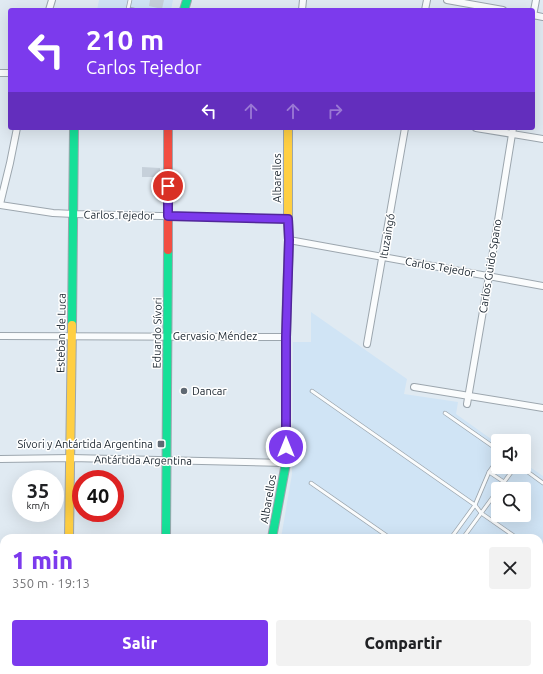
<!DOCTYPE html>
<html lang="es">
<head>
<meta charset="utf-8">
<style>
  :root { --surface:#fff; --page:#f2f2f2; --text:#202124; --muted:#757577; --accent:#7c3aed }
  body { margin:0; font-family:Ubuntu,sans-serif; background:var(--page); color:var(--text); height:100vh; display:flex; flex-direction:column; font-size:15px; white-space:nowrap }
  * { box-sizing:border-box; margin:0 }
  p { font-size:13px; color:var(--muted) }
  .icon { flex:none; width:22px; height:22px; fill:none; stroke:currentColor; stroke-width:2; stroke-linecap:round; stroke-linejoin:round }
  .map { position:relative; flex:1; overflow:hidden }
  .details { position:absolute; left:0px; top:534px; width:543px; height:140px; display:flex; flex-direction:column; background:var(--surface); border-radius:12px 12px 0 0; box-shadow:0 4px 16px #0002 }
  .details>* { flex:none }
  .hud { position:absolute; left:8px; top:8px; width:527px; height:122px; border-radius:4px; box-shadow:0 4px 16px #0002; background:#7c3aed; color:#fff; overflow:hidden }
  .fabs { position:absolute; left:491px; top:434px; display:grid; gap:8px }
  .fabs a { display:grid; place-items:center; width:40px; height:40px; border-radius:4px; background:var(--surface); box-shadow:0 4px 16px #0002; font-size:20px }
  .speed { position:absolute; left:12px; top:470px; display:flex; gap:8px; font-size:20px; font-weight:700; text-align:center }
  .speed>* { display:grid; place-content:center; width:52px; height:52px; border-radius:50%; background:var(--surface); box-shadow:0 4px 16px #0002; line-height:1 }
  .speed small { font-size:10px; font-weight:400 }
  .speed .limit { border:6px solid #d22; background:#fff; color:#111 }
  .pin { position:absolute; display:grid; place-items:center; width:34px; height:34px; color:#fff; margin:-17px; border:2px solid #fff; border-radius:50%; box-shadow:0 1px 4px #0007 }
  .me { position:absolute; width:44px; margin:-22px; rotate:0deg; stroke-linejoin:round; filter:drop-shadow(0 0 3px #0008) }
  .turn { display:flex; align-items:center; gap:14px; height:84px; padding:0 12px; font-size:18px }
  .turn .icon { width:52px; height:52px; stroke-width:2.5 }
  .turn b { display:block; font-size:28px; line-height:34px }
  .lanes { display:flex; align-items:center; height:38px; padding:0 12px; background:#0003; justify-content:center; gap:20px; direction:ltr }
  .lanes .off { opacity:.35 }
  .round { display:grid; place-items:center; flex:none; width:42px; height:42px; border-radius:4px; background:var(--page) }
  .overview { display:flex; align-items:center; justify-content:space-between; height:68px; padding:0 12px }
  h1 { font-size:24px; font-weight:800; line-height:30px; color:var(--accent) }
  .action { display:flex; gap:8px; margin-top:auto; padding:8px 12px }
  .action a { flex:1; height:46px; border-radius:4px; background:var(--accent); color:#fff; font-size:16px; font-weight:800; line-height:46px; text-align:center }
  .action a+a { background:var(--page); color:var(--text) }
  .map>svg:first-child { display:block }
  .built { fill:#d0e4f5; fill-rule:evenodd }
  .building { fill:#c6d0da }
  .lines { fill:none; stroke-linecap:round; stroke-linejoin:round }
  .lane-casing { stroke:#9ca6ae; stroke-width:4.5 }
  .street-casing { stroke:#9ca6ae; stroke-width:8 }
  .fast-casing { stroke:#9ca6ae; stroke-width:10 }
  .slow-casing { stroke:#9ca6ae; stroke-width:10 }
  .jam-casing { stroke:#9ca6ae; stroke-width:10 }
  .lane { stroke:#fafcfd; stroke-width:3 }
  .street { stroke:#fafcfd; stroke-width:6 }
  .fast { stroke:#16e098; stroke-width:8 }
  .slow { stroke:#ffcf43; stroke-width:8 }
  .jam { stroke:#f24e42; stroke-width:8 }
  .rail-casing { stroke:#b9bcbf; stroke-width:3.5 }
  .rail { stroke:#fff; stroke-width:2; stroke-dasharray:6; stroke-linecap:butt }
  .route-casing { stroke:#51269a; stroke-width:10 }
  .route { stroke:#7c3aed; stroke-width:7 }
  .poi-dot { fill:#5f6973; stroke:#fff; stroke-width:1.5 }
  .labels { text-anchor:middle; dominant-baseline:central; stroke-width:3; stroke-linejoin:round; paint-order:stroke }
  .street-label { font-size:11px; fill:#19242e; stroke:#fff }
  .poi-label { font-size:11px; fill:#19242e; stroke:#fff; text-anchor:start }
</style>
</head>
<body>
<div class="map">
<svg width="543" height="674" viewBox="0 0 543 674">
  <rect width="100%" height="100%" fill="#e0eaf2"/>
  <!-- built -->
  <g class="built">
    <path d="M99,0H173L171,10H97Z"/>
    <path d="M311,312L407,379L404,394L458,402L456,414L498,444V467H524V463L543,476V616L539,619V538H281L292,474L293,342H311ZM498,489H524V515H498Z"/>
    <path d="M286,670H477L472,674H291Z"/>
  </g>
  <!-- building -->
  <g class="building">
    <path d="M150,0H164L162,9L149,6Z"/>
    <path d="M142,167L160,168V177H142Z"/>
  </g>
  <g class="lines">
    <defs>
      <g id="lane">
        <path d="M130,0L128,9L134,10"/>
        <path d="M312,391L475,505L481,513L517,538"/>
        <path d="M445,413L498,450"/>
        <path d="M521,467L543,483"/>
        <path d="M489,472L504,482"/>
        <path d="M311,483L390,538"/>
        <path d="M499,489L515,467"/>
        <path d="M451,538L475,505L489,472L498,459"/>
        <path d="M463,538L498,490"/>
        <path d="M539,554L543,556"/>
        <path d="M329,670L335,674"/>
        <path d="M360,674L363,670"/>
        <path d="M365,674L368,670"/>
      </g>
      <g id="street">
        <path d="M447,0L503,10"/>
        <path d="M49,10L52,0"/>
        <path d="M302,10L303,0"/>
        <path d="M425,10L427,0"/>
        <path d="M533,15L543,17"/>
        <path d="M533,16L536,0"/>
        <path d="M0,73H10"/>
        <path d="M476,128L543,139"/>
        <path d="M0,204L10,163L17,128"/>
        <path d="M0,205L53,213L74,214L288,219"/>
        <path d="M289,240L543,286"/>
        <path d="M0,336L286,337"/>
        <path d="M367,344L405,128"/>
        <path d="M414,387L543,408"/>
        <path d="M467,404L489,276L513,128"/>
        <path d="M0,459L71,458L286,463"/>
        <path d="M0,584H4"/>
        <path d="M71,670V674"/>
        <path d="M172,670L176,674"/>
        <path d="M186,674L190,670"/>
      </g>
      <g id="fast">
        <path d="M184,10L187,0"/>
        <path d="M72,325L74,128"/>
        <path d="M166,538L168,250"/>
        <path d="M272,538L286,463V337L287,296"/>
        <path d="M273,670L279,674"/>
      </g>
      <g id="slow">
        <path d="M287,296L289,240L288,219V128"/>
        <path d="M69,538L72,325"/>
      </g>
      <path id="jam" d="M168,128V250"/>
    </defs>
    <!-- lane casing -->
    <use href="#lane" class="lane-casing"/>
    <!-- street casing -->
    <use href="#street" class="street-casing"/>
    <!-- fast casing -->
    <use href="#fast" class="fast-casing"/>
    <!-- slow casing -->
    <use href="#slow" class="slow-casing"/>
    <!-- jam casing -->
    <use href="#jam" class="jam-casing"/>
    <!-- lane -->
    <use href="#lane" class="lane"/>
    <!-- street -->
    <use href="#street" class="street"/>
    <!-- fast -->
    <use href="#fast" class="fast"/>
    <!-- slow -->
    <use href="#slow" class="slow"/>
    <!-- jam -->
    <use href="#jam" class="jam"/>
    <defs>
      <g id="rail">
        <path d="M539,638L543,635"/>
        <path d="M504,674L508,670"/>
      </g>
    </defs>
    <!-- rail casing -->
    <use href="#rail" class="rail-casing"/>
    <!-- rail -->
    <use href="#rail" class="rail"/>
  </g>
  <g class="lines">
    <defs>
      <path id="route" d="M168,186V216L288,219L289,240L286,337V447"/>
    </defs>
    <!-- route casing -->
    <use href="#route" class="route-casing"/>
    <!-- route -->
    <use href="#route" class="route"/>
  </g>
  <!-- markers -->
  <g class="poi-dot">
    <circle cx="184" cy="391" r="4"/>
    <rect x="157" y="440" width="8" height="8" rx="2"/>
  </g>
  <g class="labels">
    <!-- street labels -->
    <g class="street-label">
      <text transform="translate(277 178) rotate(-90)">Albarellos</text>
      <text transform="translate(119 215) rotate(1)">Carlos Tejedor</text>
      <text transform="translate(387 236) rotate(-80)">Ituzaingó</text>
      <text transform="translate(490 266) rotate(-81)">Carlos Guido Spano</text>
      <text transform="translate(440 267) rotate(10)">Carlos Tejedor</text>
      <text transform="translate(61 333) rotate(-89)">Esteban de Luca</text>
      <text transform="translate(157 333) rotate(-89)">Eduardo Sívori</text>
      <text x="215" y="336">Gervasio Méndez</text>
      <text transform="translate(143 460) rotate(1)">Antártida Argentina</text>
      <text transform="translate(268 499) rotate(-80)">Albarellos</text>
    </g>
    <!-- poi labels -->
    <g class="poi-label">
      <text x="192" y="391">Dancar</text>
      <text x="153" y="444" text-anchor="end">Sívori y Antártida Argentina</text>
    </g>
  </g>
</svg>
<div class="fabs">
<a><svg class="icon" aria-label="sound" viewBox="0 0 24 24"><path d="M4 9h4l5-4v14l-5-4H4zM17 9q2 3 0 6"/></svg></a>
<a><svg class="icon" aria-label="search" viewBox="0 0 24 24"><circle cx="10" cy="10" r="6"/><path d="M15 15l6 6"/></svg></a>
</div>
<div class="speed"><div>35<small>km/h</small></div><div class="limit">40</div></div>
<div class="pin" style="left:168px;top:186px;background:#d93025"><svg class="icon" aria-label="arrive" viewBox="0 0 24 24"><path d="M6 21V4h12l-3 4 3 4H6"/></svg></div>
<svg class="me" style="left:286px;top:447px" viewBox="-20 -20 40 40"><circle r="17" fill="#7c3aed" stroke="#fff" stroke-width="3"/><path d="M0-11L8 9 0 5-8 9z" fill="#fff"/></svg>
<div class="hud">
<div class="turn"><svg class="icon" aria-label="left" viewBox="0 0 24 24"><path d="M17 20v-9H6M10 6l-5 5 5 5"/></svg><div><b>210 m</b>Carlos Tejedor</div></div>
<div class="lanes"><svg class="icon" aria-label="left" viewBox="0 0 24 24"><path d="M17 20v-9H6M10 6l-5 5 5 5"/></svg><svg class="icon off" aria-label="ahead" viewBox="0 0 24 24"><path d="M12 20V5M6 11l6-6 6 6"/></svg><svg class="icon off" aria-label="ahead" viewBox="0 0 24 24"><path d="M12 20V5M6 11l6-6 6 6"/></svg><svg class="icon off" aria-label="right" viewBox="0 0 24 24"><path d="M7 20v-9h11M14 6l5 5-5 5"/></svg></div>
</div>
<section class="details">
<div class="overview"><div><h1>1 min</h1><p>350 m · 19:13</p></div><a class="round"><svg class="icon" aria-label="close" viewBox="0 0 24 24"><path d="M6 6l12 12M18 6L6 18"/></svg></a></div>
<div class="action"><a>Salir</a><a>Compartir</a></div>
</section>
</div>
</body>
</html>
